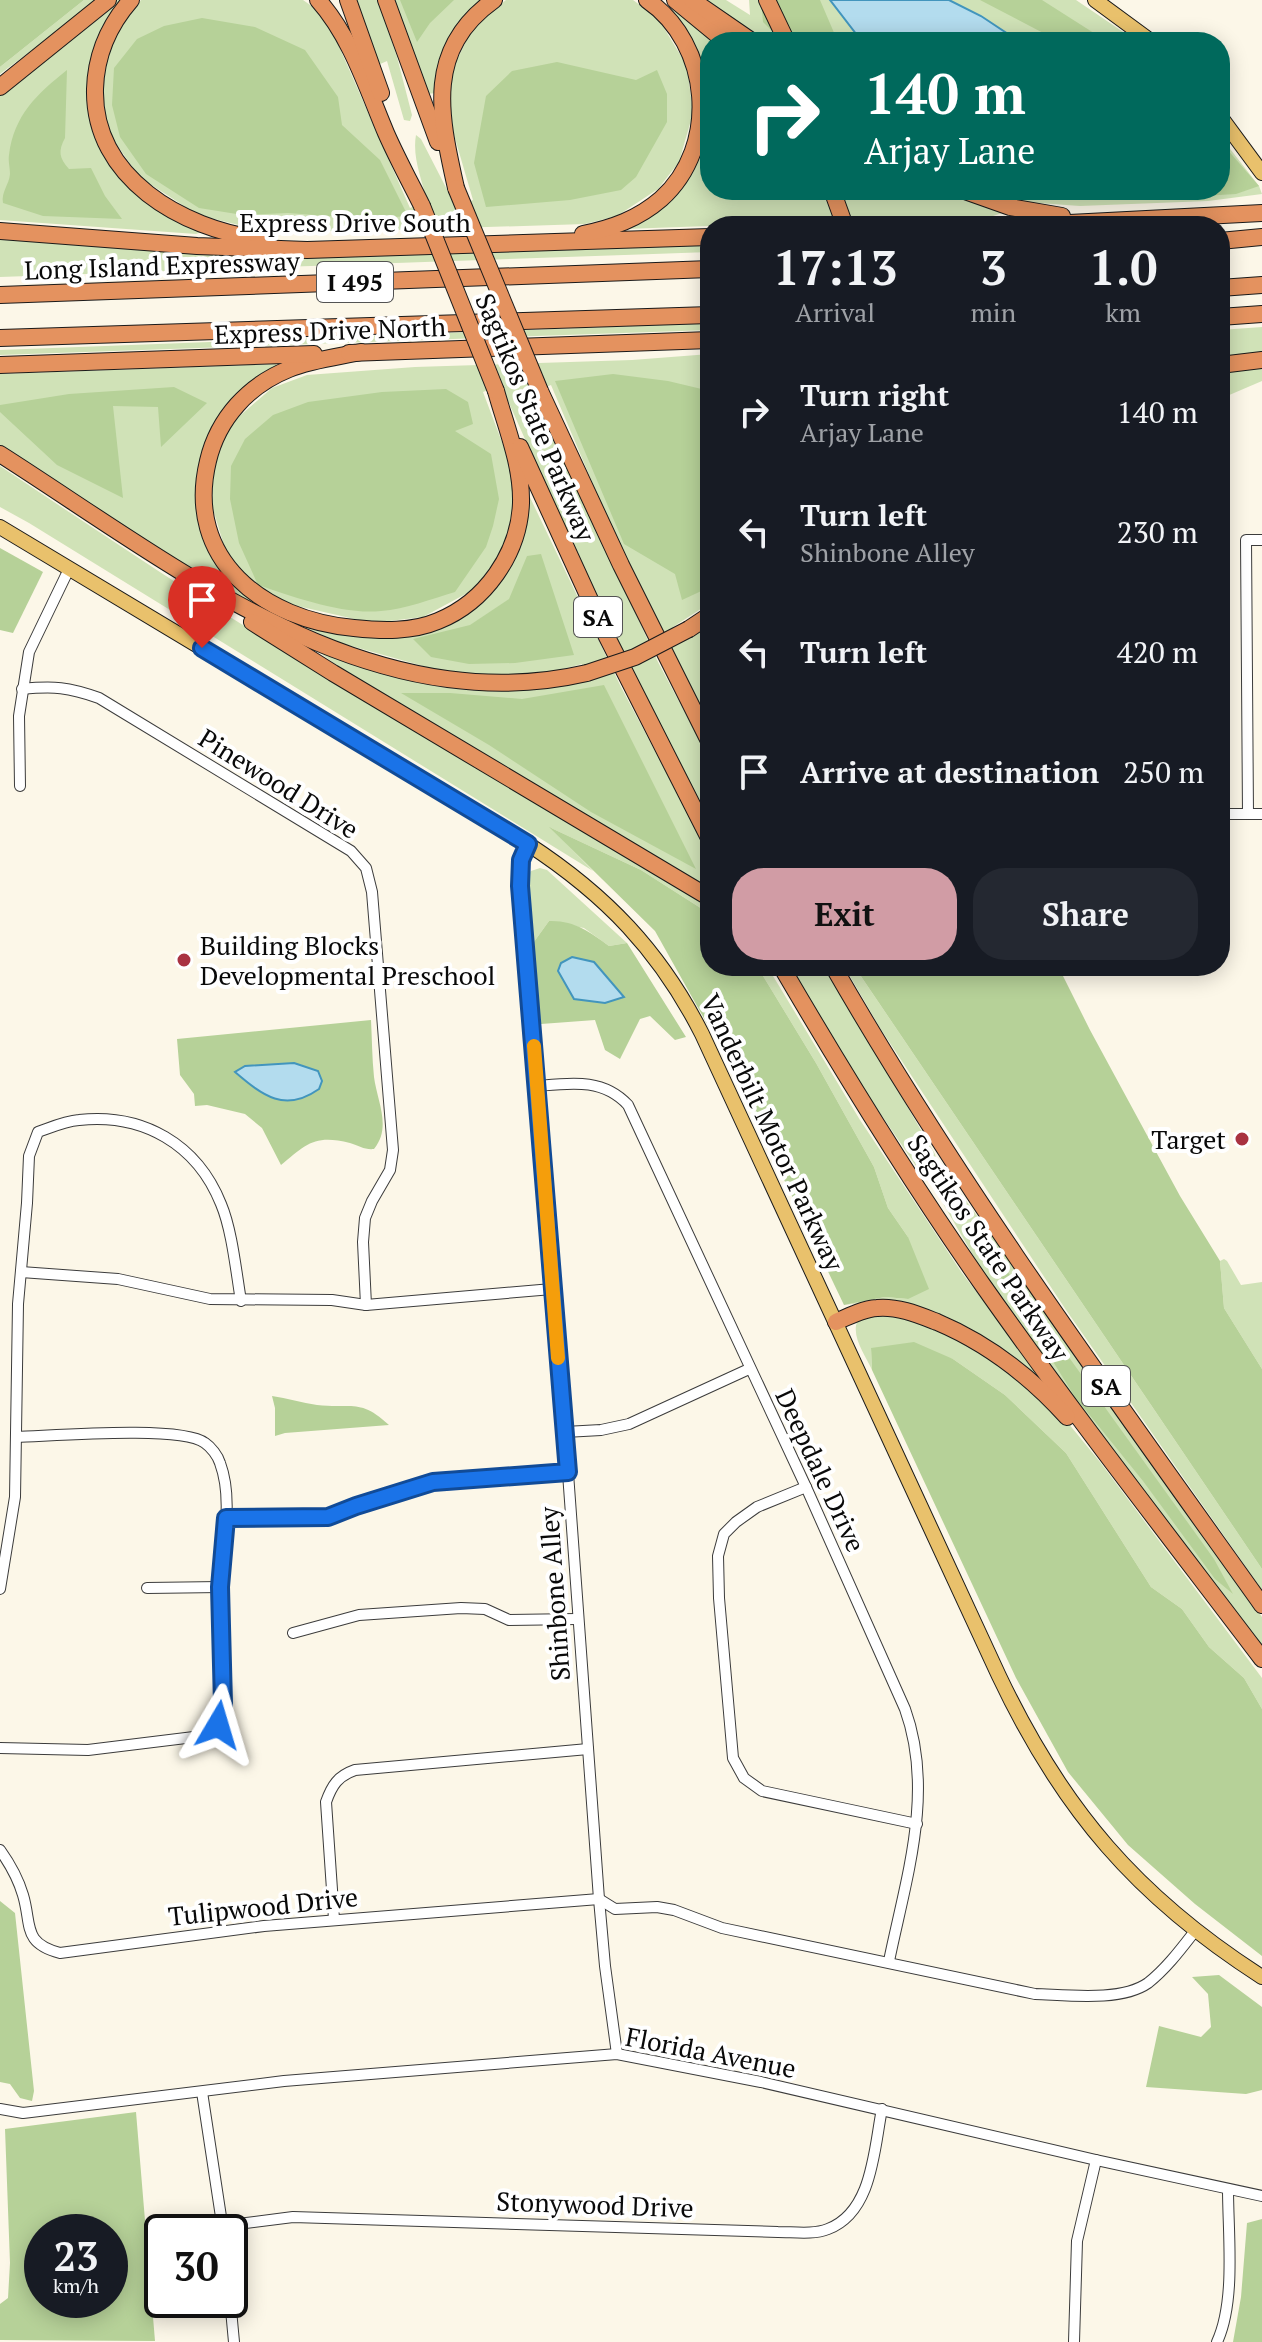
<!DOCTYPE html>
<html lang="en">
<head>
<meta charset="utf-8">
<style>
  :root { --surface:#171b24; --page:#242831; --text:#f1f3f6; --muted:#9ea1a6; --accent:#d19ca5 }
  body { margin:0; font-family:"PT Serif",serif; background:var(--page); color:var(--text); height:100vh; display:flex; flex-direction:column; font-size:30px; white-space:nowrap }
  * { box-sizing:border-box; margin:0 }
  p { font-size:26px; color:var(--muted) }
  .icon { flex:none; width:44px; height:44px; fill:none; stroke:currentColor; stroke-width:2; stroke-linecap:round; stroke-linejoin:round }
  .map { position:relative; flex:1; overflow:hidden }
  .panel { position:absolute; left:700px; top:216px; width:530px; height:760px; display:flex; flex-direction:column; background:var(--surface); border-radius:32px; box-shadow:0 4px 20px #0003 }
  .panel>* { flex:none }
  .guide { position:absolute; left:700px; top:32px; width:530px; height:168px; border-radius:32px; box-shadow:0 4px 20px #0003; background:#00695c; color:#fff; overflow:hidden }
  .speed { position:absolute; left:24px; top:2214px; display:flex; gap:16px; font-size:40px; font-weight:700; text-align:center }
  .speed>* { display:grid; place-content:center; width:104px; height:104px; border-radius:50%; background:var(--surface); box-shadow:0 4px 20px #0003; line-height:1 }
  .speed small { font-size:20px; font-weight:400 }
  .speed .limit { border:4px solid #111; border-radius:12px; background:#fff; color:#111 }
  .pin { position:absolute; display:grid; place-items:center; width:68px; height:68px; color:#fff; margin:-82px -34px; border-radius:50% 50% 50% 0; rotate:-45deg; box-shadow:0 0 8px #0007 }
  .pin .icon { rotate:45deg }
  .me { position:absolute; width:88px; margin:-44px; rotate:7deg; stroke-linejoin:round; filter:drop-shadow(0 0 6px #0008) }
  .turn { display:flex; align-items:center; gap:28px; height:168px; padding:0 32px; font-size:36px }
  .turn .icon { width:104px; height:104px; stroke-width:2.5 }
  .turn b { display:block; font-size:56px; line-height:68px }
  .eta { display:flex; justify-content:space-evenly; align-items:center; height:136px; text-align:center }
  .eta b { font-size:48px; font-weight:800; line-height:56px }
  .button { display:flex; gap:16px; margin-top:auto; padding:16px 32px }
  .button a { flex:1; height:92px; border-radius:32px; background:var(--accent); color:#111; font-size:32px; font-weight:800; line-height:92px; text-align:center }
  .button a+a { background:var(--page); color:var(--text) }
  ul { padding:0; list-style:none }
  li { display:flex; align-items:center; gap:24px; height:120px; padding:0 32px }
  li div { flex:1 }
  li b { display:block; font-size:30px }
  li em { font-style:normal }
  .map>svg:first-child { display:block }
  .green { fill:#d0e2b7 }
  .forest { fill:#b6d198; fill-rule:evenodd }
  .water { fill:#b3dcee; stroke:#4295bd; stroke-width:2 }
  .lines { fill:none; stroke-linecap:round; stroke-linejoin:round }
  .minor-casing { stroke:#3c3c3c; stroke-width:12 }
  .major-casing { stroke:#1a1a1a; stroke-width:16 }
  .highway-casing { stroke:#1a1a1a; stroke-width:18 }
  .minor { stroke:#fff; stroke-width:10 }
  .major { stroke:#e9c16c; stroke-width:14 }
  .highway { stroke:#e4925f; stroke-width:16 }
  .highway-bridge-casing { stroke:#1a1a1a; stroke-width:18; stroke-linecap:butt }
  .highway-bridge { stroke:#e4925f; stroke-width:16 }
  .route-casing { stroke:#114b97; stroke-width:20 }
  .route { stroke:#1a73e8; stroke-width:14 }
  .slow { stroke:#f59e0b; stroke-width:14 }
  .poi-dot { fill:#a93241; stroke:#fff; stroke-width:3 }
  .labels { text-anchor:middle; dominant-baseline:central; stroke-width:8; stroke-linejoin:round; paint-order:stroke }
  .shield { fill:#fff; stroke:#535353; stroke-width:2 }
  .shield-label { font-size:24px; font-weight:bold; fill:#090909 }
  .street-label { font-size:26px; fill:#090909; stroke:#fff }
  .poi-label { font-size:26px; fill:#090909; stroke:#fff; text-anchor:start }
</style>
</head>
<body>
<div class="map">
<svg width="1262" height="2342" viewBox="0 0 1262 2342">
  <rect width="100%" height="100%" fill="#fcf7e8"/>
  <!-- green -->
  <g class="green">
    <path d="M84,0H99L0,74V67Z"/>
    <path d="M114,0H121L98,36L89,78L114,167L202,232L196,234L0,220V92Z"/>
    <path d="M141,0H303L313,7L334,35L410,208L427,201C422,180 412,157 416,135L421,139L456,207L473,200L447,111L451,72L474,25L506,0H633L658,18L687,66L693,113L679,162L658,189L617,216L585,224L363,231H263L198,215L139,177L111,136L103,106L104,63L120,25Z"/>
    <path d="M354,0H378L397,57L412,115L410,121L404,120L387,61L378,65Z"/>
    <path d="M393,0H486L436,93L427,94Z"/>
    <path d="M653,0H659L704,33L713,42H710V190H824L826,194L836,190H947L1002,213L993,216L625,229L669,203L692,163L703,78Z"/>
    <path d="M703,0H726L750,15L749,0H1076L1138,42H767L750,29Z"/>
    <path d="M1220,136L1259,186L1262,194L1208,201L1080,206L1024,202L984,190H1220Z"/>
    <path d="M0,239L301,257L710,245V252L0,277Z"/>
    <path d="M710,323V330L0,355V350Z"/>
    <path d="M1262,327V353L1220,358V330Z"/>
    <path d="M710,354V603L673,627L682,641L710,623V729L632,576L551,385L533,392L658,662L710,760V828L618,649L501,385L483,392L511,466L515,511L503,551L473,590L423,617L372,623L293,605L254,585L226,552L212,506L214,458L235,420L272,388L307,375L415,367L632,360Z"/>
    <path d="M276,364L277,366L250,382L232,398L211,431L198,472V508L207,543L293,620L438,626L504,571L525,487L621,687L710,855V893L363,685L319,652C348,661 378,672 408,680C466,695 528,695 586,679L582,664L559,670L510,677L448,673L344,644L271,613L208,582L0,447V374Z"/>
    <path d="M1262,365V381L1220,399V370Z"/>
    <path d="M0,466C108,538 215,610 326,676C453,754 583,828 710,906V914L641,870L551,828L593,871L29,523L0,507Z"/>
    <path d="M540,868L547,870L627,943L609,946L584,928L549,921L531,946L526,877L531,871Z"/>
    <path d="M757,966H767L860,1120L962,1273L1052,1391L884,1300L844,1305L885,1297L908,1299V1237L888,1208L874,1167L816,1063Z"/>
    <path d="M787,966H825L935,1154L937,1162L935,1168L928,1173L918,1169L819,1023Z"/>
    <path d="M844,966H854L1262,1569V1590L1066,1310L880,1028Z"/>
    <path d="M944,1176L951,1180C1057,1324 1158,1472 1262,1617V1647L1109,1450L991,1286L934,1188L935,1182Z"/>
    <path d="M1224,1259L1227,1261L1241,1285L1262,1282V1369L1224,1308L1220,1261Z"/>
    <path d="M862,1315L906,1316L987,1352L1068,1423L1100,1462L1262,1678V1709L1244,1678L1209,1647L1182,1609L1151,1587L1066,1453L1005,1395L953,1359L871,1348L872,1370C865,1354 846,1330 862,1315Z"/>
  </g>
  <!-- forest -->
  <g class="forest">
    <path d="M0,0H84L0,67Z"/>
    <path d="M400,0H454L430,23L417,42Z"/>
    <path d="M761,0H820L835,35L845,42H783L763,22Z"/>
    <path d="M980,0H1042L1108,42H1053L1047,35Z"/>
    <path d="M202,18L255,27L305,50L338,97L342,125L380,160L408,216L367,219L288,213L243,215L199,208L146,174L120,137L112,105L114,68L137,39L164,26Z"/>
    <path d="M557,62L636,80L657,70L667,94V122L636,177L621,190L570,200L486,207L474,163L486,96L512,71Z"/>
    <path d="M67,70L65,138C58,151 59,158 69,169L91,168L105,196L122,219L43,216L3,203C1,192 9,185 10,174C10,167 8,161 9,155C14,115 37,94 67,70Z"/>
    <path d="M1220,141L1259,186L1236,194L1135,200H1051L1006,190H1220Z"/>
    <path d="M613,374L668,381L710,391V427L701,442L707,486L710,489V587L682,600L675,574L624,544L555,381Z"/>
    <path d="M174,387L207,403L161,447L158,407L113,406L123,498L57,465L0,412V405L69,394Z"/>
    <path d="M446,389L468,402L473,424L455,431L491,454L499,499L493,526L486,547L455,592C431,599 406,609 381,611C343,615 294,597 258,585L239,543L230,499L231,466L245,439L273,415L308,402L382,392Z"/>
    <path d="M0,548L43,572L13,633L0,630Z"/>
    <path d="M541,554L574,655L515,663L469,664L431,657L413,639L470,625L509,599L527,556Z"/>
    <path d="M604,685L696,869L591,812L489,745L401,693H450L522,699Z"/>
    <path d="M549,827L641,870L710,914V966H757L816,1063L874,1167L888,1208L908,1237L929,1289L908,1299L885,1297L844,1305L725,1056L655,931Z"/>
    <path d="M549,921C574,920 590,932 609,946L627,943L686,1037L675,1040L650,1016L640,1019L620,1059L605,1050L595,1020L541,1024L531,946Z"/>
    <path d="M854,966H1058L1090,1030L1180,1196L1220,1261L1224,1308L1262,1369V1569Z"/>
    <path d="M371,1020C372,1039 372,1058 374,1077C377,1101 392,1127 374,1149C365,1150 359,1146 350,1143C315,1134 306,1144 281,1165L262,1128L245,1114L207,1105L195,1106L194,1094L180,1075L177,1039Z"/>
    <path d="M976,1228L1214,1559L1233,1594L1215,1579L1143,1481L1075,1397L973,1233Z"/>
    <path d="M914,1342L953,1359L1005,1395L1066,1453L1151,1587L1182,1609L1209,1647L1244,1678L1262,1709V1956L1195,1904L1128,1845L1068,1772L1016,1678L872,1370L871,1348Z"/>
    <path d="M272,1396C287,1398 302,1403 317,1405C352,1409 360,1398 389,1425L285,1433L275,1436V1408Z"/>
    <path d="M0,1901L15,1913L34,2091L32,2101L20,2098L10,2084L0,2082Z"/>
    <path d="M1219,1975L1262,2007V2090L1246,2094L1146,2087L1159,2026L1201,2037L1211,2027L1208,1994L1192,1977Z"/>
    <path d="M136,2112L155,2341L0,2340V2304L8,2298L10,2263L5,2129ZM42,2232H110V2300H42Z"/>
    <path d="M1262,2219V2342H1233L1241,2297L1247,2223Z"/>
  </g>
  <!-- water -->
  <g class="water">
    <path d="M830,0H949L981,16L1014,38L1016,42H866L857,35Z"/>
    <path d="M572,957L594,962L624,997L605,1003L574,999L558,971L561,963Z"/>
    <path d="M294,1063L318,1071L322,1081L319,1089C285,1113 263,1096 235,1072L245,1066Z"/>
  </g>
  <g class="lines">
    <defs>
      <g id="minor">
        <path d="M22,689C54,686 68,687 99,698L351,851L366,868L372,892L393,1150L390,1170L372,1201L365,1218L363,1242L366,1305"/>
        <path d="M20,786L19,716L29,652L69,569"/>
        <path d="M1220,814H1262"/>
        <path d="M1248,814L1246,540H1262"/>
        <path d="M528,844L520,868V898L565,1432L599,1899L605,1966L617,2054"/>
        <path d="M537,1086C571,1083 603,1078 628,1105L806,1487L905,1709C935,1792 906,1878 889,1961"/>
        <path d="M21,1272L118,1279L210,1299L332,1300L366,1305L552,1289"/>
        <path d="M565,1432L601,1430L629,1424L749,1369"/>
        <path d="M806,1487L757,1507L736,1522L724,1534L718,1556L719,1598L733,1758L744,1778L762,1791L917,1824"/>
        <path d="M226,1518L328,1517L356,1506L433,1482L568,1472"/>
        <path d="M147,1588L220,1587"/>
        <path d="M0,1589L15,1497L18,1304L27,1203L29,1156L38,1132C52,1127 65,1121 79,1120C143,1113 197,1144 221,1204C232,1230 236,1271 241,1301"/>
        <path d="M293,1633L359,1615L461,1608L485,1609L509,1620L577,1619"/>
        <path d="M0,1748L88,1750L202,1736L218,1725C230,1679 218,1631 220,1584C222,1545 234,1501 220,1463C218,1456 211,1447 205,1443C181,1425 52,1436 17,1437"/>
        <path d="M0,1850C10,1864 18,1878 23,1895C32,1925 22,1943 60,1953L264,1926L599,1899L615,1909L657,1907L674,1910L722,1928L1035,1994C1067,1995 1121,2002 1148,1983C1166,1969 1181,1949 1195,1931"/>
        <path d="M334,1919L326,1802C332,1785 338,1776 355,1770L588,1749"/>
        <path d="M202,2092L223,2230"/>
        <path d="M0,2109L23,2113L284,2081L617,2054L761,2082L1096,2160L1262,2196"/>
        <path d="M222,2226L293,2217L778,2232C794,2232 813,2235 828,2229C873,2212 874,2148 882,2109"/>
        <path d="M230,2299L234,2342"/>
        <path d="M1074,2342L1077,2241L1096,2160"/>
        <path d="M1217,2342C1236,2301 1228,2235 1228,2189"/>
      </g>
      <g id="major">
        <path d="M1095,0L1152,42"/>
        <path d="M1220,116L1262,173"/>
        <path d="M0,527L528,844C606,895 660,951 702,1034L999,1676C1062,1809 1137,1897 1262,1977"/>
      </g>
      <g id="highway">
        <path d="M131,0C109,25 96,55 95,89C93,178 182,229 261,239"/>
        <path d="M318,0C351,37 367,88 386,133C397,158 410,182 422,206"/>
        <path d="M348,0L381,93"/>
        <path d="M386,0L438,142"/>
        <path d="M675,0L726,42"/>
        <path d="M692,0L753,42"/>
        <path d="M767,0L787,42"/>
        <path d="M0,87L108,0"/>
        <path d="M456,188C440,116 424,50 494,0"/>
        <path d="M832,190L845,226"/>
        <path d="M962,190L1010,207L1062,216"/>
        <path d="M1009,226L1262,213"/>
        <path d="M0,231L197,246L307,250L710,237"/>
        <path d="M583,234C612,228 638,219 661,199C720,146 711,44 647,0"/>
        <path d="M1220,241L1262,237"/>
        <path d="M1220,288L1262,285"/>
        <path d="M0,295L710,269"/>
        <path d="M1220,317L1262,314"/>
        <path d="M0,338L710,315"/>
        <path d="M361,352C337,357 311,360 289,369C249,385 218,418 208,461C184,560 264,620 354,628C382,631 412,632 438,621C485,602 519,554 521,503C522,465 506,427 496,391"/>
        <path d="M349,353L710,340"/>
        <path d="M0,365L314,354"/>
        <path d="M1220,365L1262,360"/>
        <path d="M540,391L621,565L710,743"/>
        <path d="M520,447L607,637L710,840"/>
        <path d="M0,454C173,564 367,724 587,673"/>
        <path d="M252,622L333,673L710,898"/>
        <path d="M689,629L710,615"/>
        <path d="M781,966C844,1074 910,1181 982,1284C1072,1412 1168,1535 1262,1659"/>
        <path d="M833,966C961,1189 1113,1396 1262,1605"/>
        <path d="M836,1322C849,1316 863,1309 877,1308C898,1306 919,1315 937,1322C989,1344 1030,1376 1067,1417"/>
      </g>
    </defs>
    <!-- minor casing -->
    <use href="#minor" class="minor-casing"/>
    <!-- major casing -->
    <use href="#major" class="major-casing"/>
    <!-- highway casing -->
    <use href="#highway" class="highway-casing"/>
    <!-- minor -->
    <use href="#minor" class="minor"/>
    <!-- major -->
    <use href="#major" class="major"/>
    <!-- highway -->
    <use href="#highway" class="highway"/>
    <defs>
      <g id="highway-bridge">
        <path d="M456,188L540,391"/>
        <path d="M422,206L496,391"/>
        <path d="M587,673L635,657L689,629"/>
      </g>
    </defs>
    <!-- highway-bridge casing -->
    <use href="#highway-bridge" class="highway-bridge-casing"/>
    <!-- highway-bridge -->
    <use href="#highway-bridge" class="highway-bridge"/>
  </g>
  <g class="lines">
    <defs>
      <path id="route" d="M202,648L528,844L521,860L520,886L568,1472L433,1482L356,1506L328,1517L226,1518L220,1587L223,1704L218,1725"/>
    </defs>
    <!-- route casing -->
    <use href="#route" class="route-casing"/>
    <!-- route -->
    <use href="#route" class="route"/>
    <!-- slow -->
    <path class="slow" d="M534,1046L558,1358"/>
  </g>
  <!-- markers -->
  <g class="poi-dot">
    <circle cx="184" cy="960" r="8"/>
    <circle cx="1242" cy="1139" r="8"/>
  </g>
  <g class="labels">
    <!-- shield labels -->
    <g class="shield">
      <rect x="317" y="262" width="76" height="40" rx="6"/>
      <rect x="574" y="597" width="48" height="40" rx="6"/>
      <rect x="1082" y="1366" width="48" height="40" rx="6"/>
    </g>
    <g class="shield-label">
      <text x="355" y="282">I 495</text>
      <text x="598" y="617">SA</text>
      <text x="1106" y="1386">SA</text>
    </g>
    <!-- street labels -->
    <g class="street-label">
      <text x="355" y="222">Express Drive South</text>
      <text transform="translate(162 265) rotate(-2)">Long Island Expressway</text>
      <text transform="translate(330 330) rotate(-2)">Express Drive North</text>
      <text transform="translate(536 417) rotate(67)">Sagtikos State Parkway</text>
      <text transform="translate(279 783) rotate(32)">Pinewood Drive</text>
      <text transform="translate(773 1132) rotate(65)">Vanderbilt Motor Parkway</text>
      <text transform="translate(989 1247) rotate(56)">Sagtikos State Parkway</text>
      <text transform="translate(821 1470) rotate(65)">Deepdale Drive</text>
      <text transform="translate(554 1594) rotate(-94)">Shinbone Alley</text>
      <text transform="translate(263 1906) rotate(-6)">Tulipwood Drive</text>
      <text transform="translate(711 2052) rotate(11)">Florida Avenue</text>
      <text transform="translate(595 2204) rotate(2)">Stonywood Drive</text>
    </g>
    <!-- poi labels -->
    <g class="poi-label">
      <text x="200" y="945">Building Blocks<tspan x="200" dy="30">Developmental Preschool</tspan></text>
      <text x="1226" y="1139" text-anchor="end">Target</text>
    </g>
  </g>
</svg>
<div class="speed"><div>23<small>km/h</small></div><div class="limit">30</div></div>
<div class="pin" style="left:202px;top:648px;background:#d93025"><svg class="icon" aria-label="arrive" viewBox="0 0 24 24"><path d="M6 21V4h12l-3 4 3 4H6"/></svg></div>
<svg class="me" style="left:218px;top:1725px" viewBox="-20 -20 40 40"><path d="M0-17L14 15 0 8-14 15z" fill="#1a73e8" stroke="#fff" stroke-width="4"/></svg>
<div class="guide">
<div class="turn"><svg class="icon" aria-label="right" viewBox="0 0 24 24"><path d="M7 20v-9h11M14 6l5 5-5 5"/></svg><div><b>140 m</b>Arjay Lane</div></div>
</div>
<section class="panel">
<div class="eta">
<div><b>17:13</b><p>Arrival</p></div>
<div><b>3</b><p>min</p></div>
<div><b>1.0</b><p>km</p></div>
</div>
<ul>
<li><svg class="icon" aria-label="right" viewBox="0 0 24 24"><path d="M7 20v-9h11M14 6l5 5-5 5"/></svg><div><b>Turn right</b><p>Arjay Lane</p></div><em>140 m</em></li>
<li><svg class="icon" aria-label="left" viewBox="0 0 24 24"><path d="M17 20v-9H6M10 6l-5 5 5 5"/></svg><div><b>Turn left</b><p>Shinbone Alley</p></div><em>230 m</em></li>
<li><svg class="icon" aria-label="left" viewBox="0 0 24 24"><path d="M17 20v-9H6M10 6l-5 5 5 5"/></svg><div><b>Turn left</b></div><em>420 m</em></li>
<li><svg class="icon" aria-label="arrive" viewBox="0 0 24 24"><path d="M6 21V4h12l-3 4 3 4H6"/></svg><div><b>Arrive at destination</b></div><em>250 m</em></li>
</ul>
<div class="button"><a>Exit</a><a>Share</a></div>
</section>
</div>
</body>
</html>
